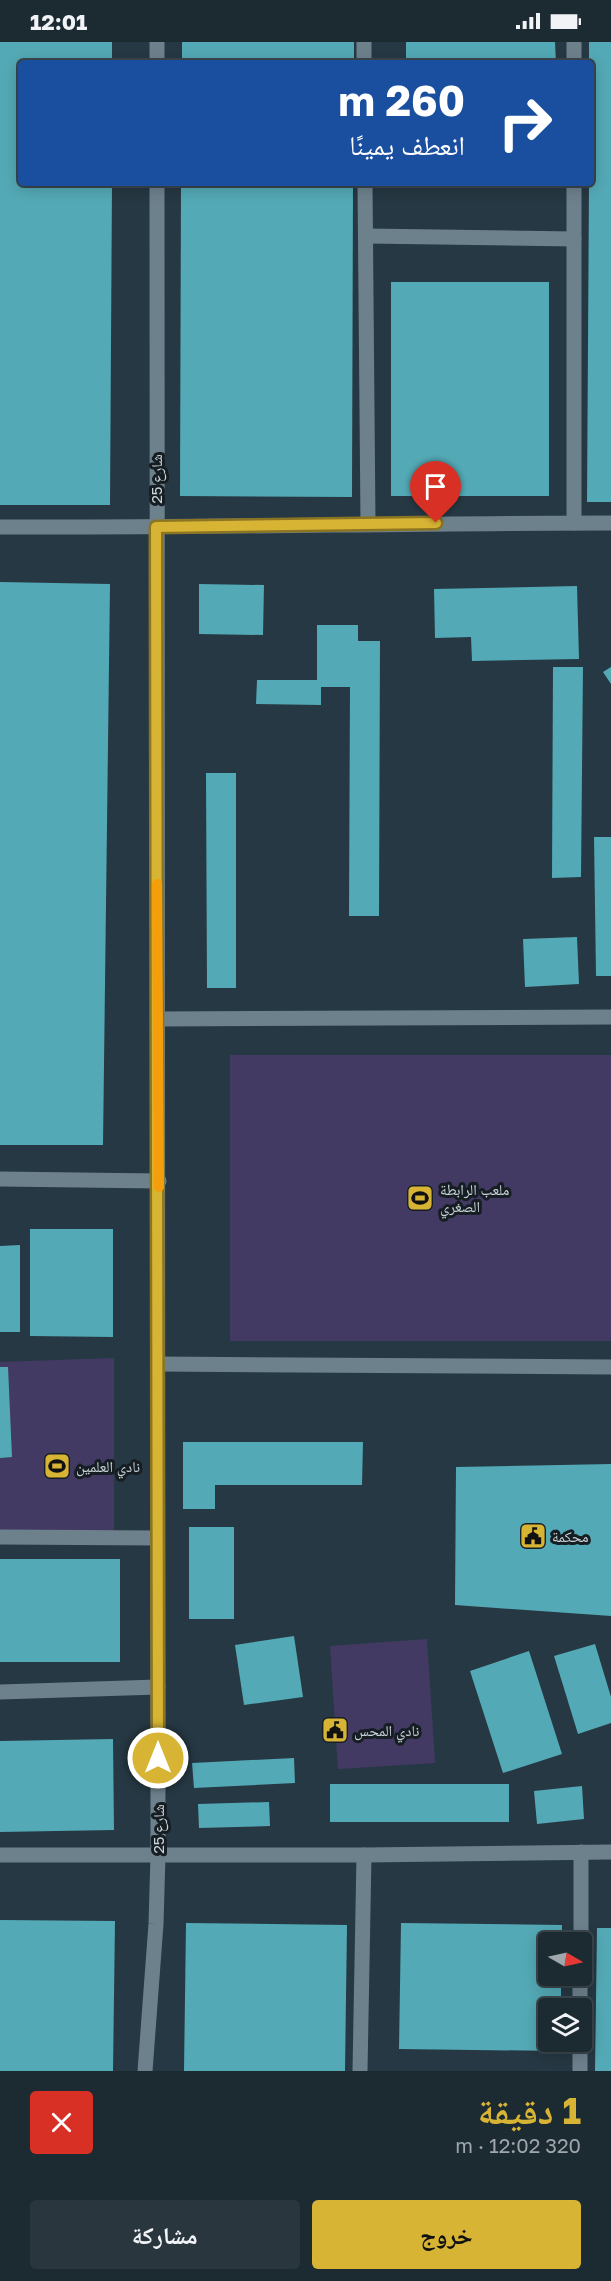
<!DOCTYPE html>
<html lang="ar">
<head>
<meta charset="utf-8">
<style>
  :root { --surface:#1c2a32; --page:#29363e; --text:#f1f3f6; --muted:#a0a7ac; --line:#3a464d; --accent:#d7b434 }
  body { margin:0; font-family:"Golos Text","Noto Naskh Arabic",sans-serif; background:var(--page); color:var(--text); direction:rtl; height:100vh; display:flex; flex-direction:column; font-size:22px; white-space:nowrap }
  * { box-sizing:border-box; margin:0 }
  p { font-size:20px; color:var(--muted) }
  .icon { flex:none; width:33px; height:33px; fill:none; stroke:currentColor; stroke-width:2; stroke-linecap:round; stroke-linejoin:round }
  .map { position:relative; height:2029px; overflow:hidden; direction:ltr }
  .drawer { display:flex; flex-direction:column; background:var(--surface); flex:1 }
  .drawer>* { flex:none }
  .banner { position:absolute; left:18px; top:18px; width:576px; height:126px; border-radius:6px; box-shadow:0 3px 15px #0003,0 0 0 2px var(--line); direction:rtl; background:#1a4fa0; color:#fff; overflow:hidden }
  .needle { width:39px; rotate:99deg }
  .fabs { position:absolute; left:538px; top:1890px; display:grid; gap:12px }
  .fabs a { display:grid; place-items:center; width:54px; height:54px; border-radius:6px; background:var(--surface); box-shadow:0 3px 15px #0003,0 0 0 2px var(--line); font-size:30px }
  .pin { position:absolute; display:grid; place-items:center; width:51px; height:51px; color:#fff; margin:-62px -26px; border-radius:50% 50% 50% 0; rotate:-45deg; box-shadow:0 0 6px #0007 }
  .pin .icon { rotate:45deg }
  .me { position:absolute; width:66px; margin:-33px; rotate:0deg; stroke-linejoin:round; filter:drop-shadow(0 0 4px #0008) }
  .turn { display:flex; align-items:center; gap:21px; height:126px; padding:0 30px; font-size:27px }
  .turn .icon { width:78px; height:78px; stroke-width:2.5 }
  .turn b { display:block; font-size:42px; line-height:51px }
  .round { display:grid; place-items:center; flex:none; width:63px; height:63px; border-radius:6px; background:var(--page) }
  .summary { display:flex; align-items:center; justify-content:space-between; height:102px; padding:0 30px }
  h1 { font-size:36px; font-weight:700; line-height:45px; color:var(--accent) }
  .button { display:flex; gap:12px; margin-top:auto; padding:12px 30px }
  .button a { flex:1; height:69px; border-radius:6px; background:var(--accent); color:#111; font-size:24px; font-weight:700; line-height:69px; text-align:center }
  .button a+a { background:var(--page); color:var(--text) }
  .status { display:flex; justify-content:space-between; align-items:center; height:42px; padding:0 30px; background:var(--surface); direction:ltr }
  .status svg { height:16px; fill:currentColor }
  .map>svg:first-child { display:block }
  .grass { fill:#433a63 }
  .building { fill:#53a9b5 }
  .lines { fill:none; stroke-linecap:round; stroke-linejoin:round }
  .minor { stroke:#6d818d; stroke-width:15 }
  .route-casing { stroke:#8c7522; stroke-width:15 }
  .route { stroke:#d7b434; stroke-width:10 }
  .slow { stroke:#f59e0b; stroke-width:10 }
  .labels { text-anchor:middle; dominant-baseline:central; stroke-width:6; stroke-linejoin:round; paint-order:stroke }
  .street-label { font-size:15px; fill:#c9d4da; stroke:#161e23 }
  .poi-label { font-size:15px; fill:#c9d4da; stroke:#161e23; text-anchor:start }
</style>
</head>
<body>
<div class="status"><b>12:01</b><svg viewBox="0 0 49 12"><path d="M0 12V9h3v3zM5 12V6h3v6zM10 12V3h3v9zM15 12V0h3v12zM26 1h20v11H26zM47 4h2v5h-2z"/></svg></div>
<div class="map">
<svg width="611" height="2029" viewBox="0 0 611 2029">
  <rect width="100%" height="100%" fill="#263843"/>
  <!-- grass -->
  <g class="grass">
    <rect x="230" y="1013" width="381" height="286"/>
    <path d="M114,1316V1490L0,1489V1320Z"/>
    <path d="M427,1597L435,1721L338,1727L330,1604Z"/>
  </g>
  <!-- building -->
  <g class="building">
    <path d="M0,0H112V21H21V141H112L110,463H0Z"/>
    <rect x="182" y="0" width="172" height="21"/>
    <path d="M406,0H555L556,21H406Z"/>
    <path d="M589,0H611V460H587L589,141H591V21H589Z"/>
    <path d="M181,141H353L352,455L180,454Z"/>
    <rect x="391" y="240" width="158" height="214"/>
    <path d="M0,540L110,542L103,1103H0Z"/>
    <path d="M199,542L264,543L263,593L199,592Z"/>
    <path d="M577,544L579,617L472,619L471,595L435,596L434,547Z"/>
    <path d="M317,583H358V599H380L379,874H349L350,645H321V663L256,662L257,638H317Z"/>
    <path d="M553,625H583L581,835L552,836Z"/>
    <path d="M611,625V642L603,630Z"/>
    <path d="M206,731H236V946H207Z"/>
    <path d="M594,795H611V934H596Z"/>
    <path d="M577,895L579,942L525,945L523,897Z"/>
    <path d="M30,1187H113V1295L30,1294Z"/>
    <path d="M20,1203V1290H0V1204Z"/>
    <path d="M0,1325H8L12,1415L0,1416Z"/>
    <path d="M183,1400H363L362,1443H215V1467H183Z"/>
    <path d="M611,1422V1574L455,1563L456,1425Z"/>
    <rect x="189" y="1485" width="45" height="92"/>
    <rect x="0" y="1517" width="120" height="103"/>
    <path d="M294,1594L303,1655L244,1663L235,1603Z"/>
    <path d="M595,1602L611,1655V1681L578,1692L554,1614Z"/>
    <path d="M529,1609L562,1712L503,1731L470,1629Z"/>
    <path d="M113,1697L114,1788L0,1790V1699Z"/>
    <path d="M294,1716L295,1741L194,1746L192,1721Z"/>
    <rect x="330" y="1742" width="179" height="38"/>
    <path d="M582,1744L584,1777L537,1782L534,1749Z"/>
    <path d="M269,1760L270,1784L199,1786L198,1762Z"/>
    <path d="M0,1878L115,1879L113,2029H0Z"/>
    <path d="M186,1881L347,1883L345,2029H184Z"/>
    <path d="M401,1881L562,1883V1900H549V1934H561V1966H549V2000H560V2009L399,2007Z"/>
    <path d="M597,1886H611V2029H595Z"/>
  </g>
  <g class="lines">
    <!-- minor -->
    <g class="minor">
      <path d="M364,0V21"/>
      <path d="M157,21V0"/>
      <path d="M574,21V0"/>
      <path d="M365,141L368,481"/>
      <path d="M574,141V481"/>
      <path d="M366,194L574,197"/>
      <path d="M0,485C204,486 407,481 611,481"/>
      <path d="M158,977L611,975"/>
      <path d="M0,1137L159,1139"/>
      <path d="M158,1322L611,1325"/>
      <path d="M0,1495L157,1496"/>
      <path d="M0,1650L158,1645"/>
      <path d="M0,1813H364L611,1810"/>
      <path d="M581,1900V1810"/>
      <path d="M580,1966V1934"/>
      <path d="M145,2029L156,1882L158,1813L157,141"/>
      <path d="M360,2029L364,1813"/>
      <path d="M580,2029V2000"/>
    </g>
  </g>
  <g class="lines">
    <defs>
      <path id="route" d="M158,1716L156,485L436,481"/>
    </defs>
    <!-- route casing -->
    <use href="#route" class="route-casing"/>
    <!-- route -->
    <use href="#route" class="route"/>
    <!-- slow -->
    <path class="slow" d="M157,842L159,1145"/>
  </g>
  <!-- icons -->
  <defs>
    <symbol id="stadium-square" viewBox="-11 -11 22 22"><rect x="-9" y="-9" width="18" height="18" rx="4" fill="#d7b434" stroke="#161e23"/><path d="M0-5a6.5 5 0 1 0 0 10a6.5 5 0 1 0 0-10ZM-3.5-1.8h7v3.6h-7Z" fill="#111"/></symbol>
    <symbol id="civic-square" viewBox="-11 -11 22 22"><rect x="-9" y="-9" width="18" height="18" rx="4" fill="#d7b434" stroke="#161e23"/><path d="M-.6-6.5H3V-4.5H.6V-3L4-1V1h2V6H-6V1h2V-1L-.6-3ZM-1.2 2.5V6h2.4V2.5Z" fill="#111"/></symbol>
  </defs>
  <g fill-rule="evenodd">
    <use href="#stadium-square" x="405" y="1141" width="30" height="30"/>
    <use href="#stadium-square" x="42" y="1409" width="30" height="30"/>
    <use href="#civic-square" x="518" y="1479" width="30" height="30"/>
    <use href="#civic-square" x="320" y="1673" width="30" height="30"/>
  </g>
  <g class="labels">
    <!-- street labels -->
    <g class="street-label">
      <text transform="translate(156 437) rotate(-90)">شارع 25</text>
      <text transform="translate(158 1787) rotate(-90)">شارع 25</text>
    </g>
    <!-- poi labels -->
    <g class="poi-label">
      <text x="440" y="1147">ملعب الرابطة<tspan x="440" dy="17">الصغري</tspan></text>
      <text x="76" y="1424">نادي العلمين</text>
      <text x="552" y="1494">محكمة</text>
      <text x="354" y="1688">نادي المحس</text>
    </g>
  </g>
</svg>
<div class="fabs">
<a><svg class="needle" viewBox="-14 -14 28 28"><path d="M0-13l5 13h-10z" fill="#e53935"/><path d="M0 13l5-13h-10z" fill="#a0a7ac"/></svg></a>
<a><svg class="icon" aria-label="layers" viewBox="0 0 24 24"><path d="M12 4l9 5-9 5-9-5zM3 14l9 5 9-5"/></svg></a>
</div>
<div class="pin" style="left:436px;top:481px;background:#d93025"><svg class="icon" aria-label="arrive" viewBox="0 0 24 24"><path d="M6 21V4h12l-3 4 3 4H6"/></svg></div>
<svg class="me" style="left:158px;top:1716px" viewBox="-20 -20 40 40"><circle r="17" fill="#d7b434" stroke="#fff" stroke-width="3"/><path d="M0-11L8 9 0 5-8 9z" fill="#fff"/></svg>
<div class="banner">
<div class="turn"><svg class="icon" aria-label="right" viewBox="0 0 24 24"><path d="M7 20v-9h11M14 6l5 5-5 5"/></svg><div><b>260 m</b>انعطف يمينًا</div></div>
</div>
</div>
<section class="drawer">
<div class="summary"><div><h1>1 دقيقة</h1><p>320 m · 12:02</p></div><a class="round" style="background:#d93025;color:#fff"><svg class="icon" aria-label="close" viewBox="0 0 24 24"><path d="M6 6l12 12M18 6L6 18"/></svg></a></div>
<div class="button"><a>خروج</a><a>مشاركة</a></div>
</section>
</body>
</html>
